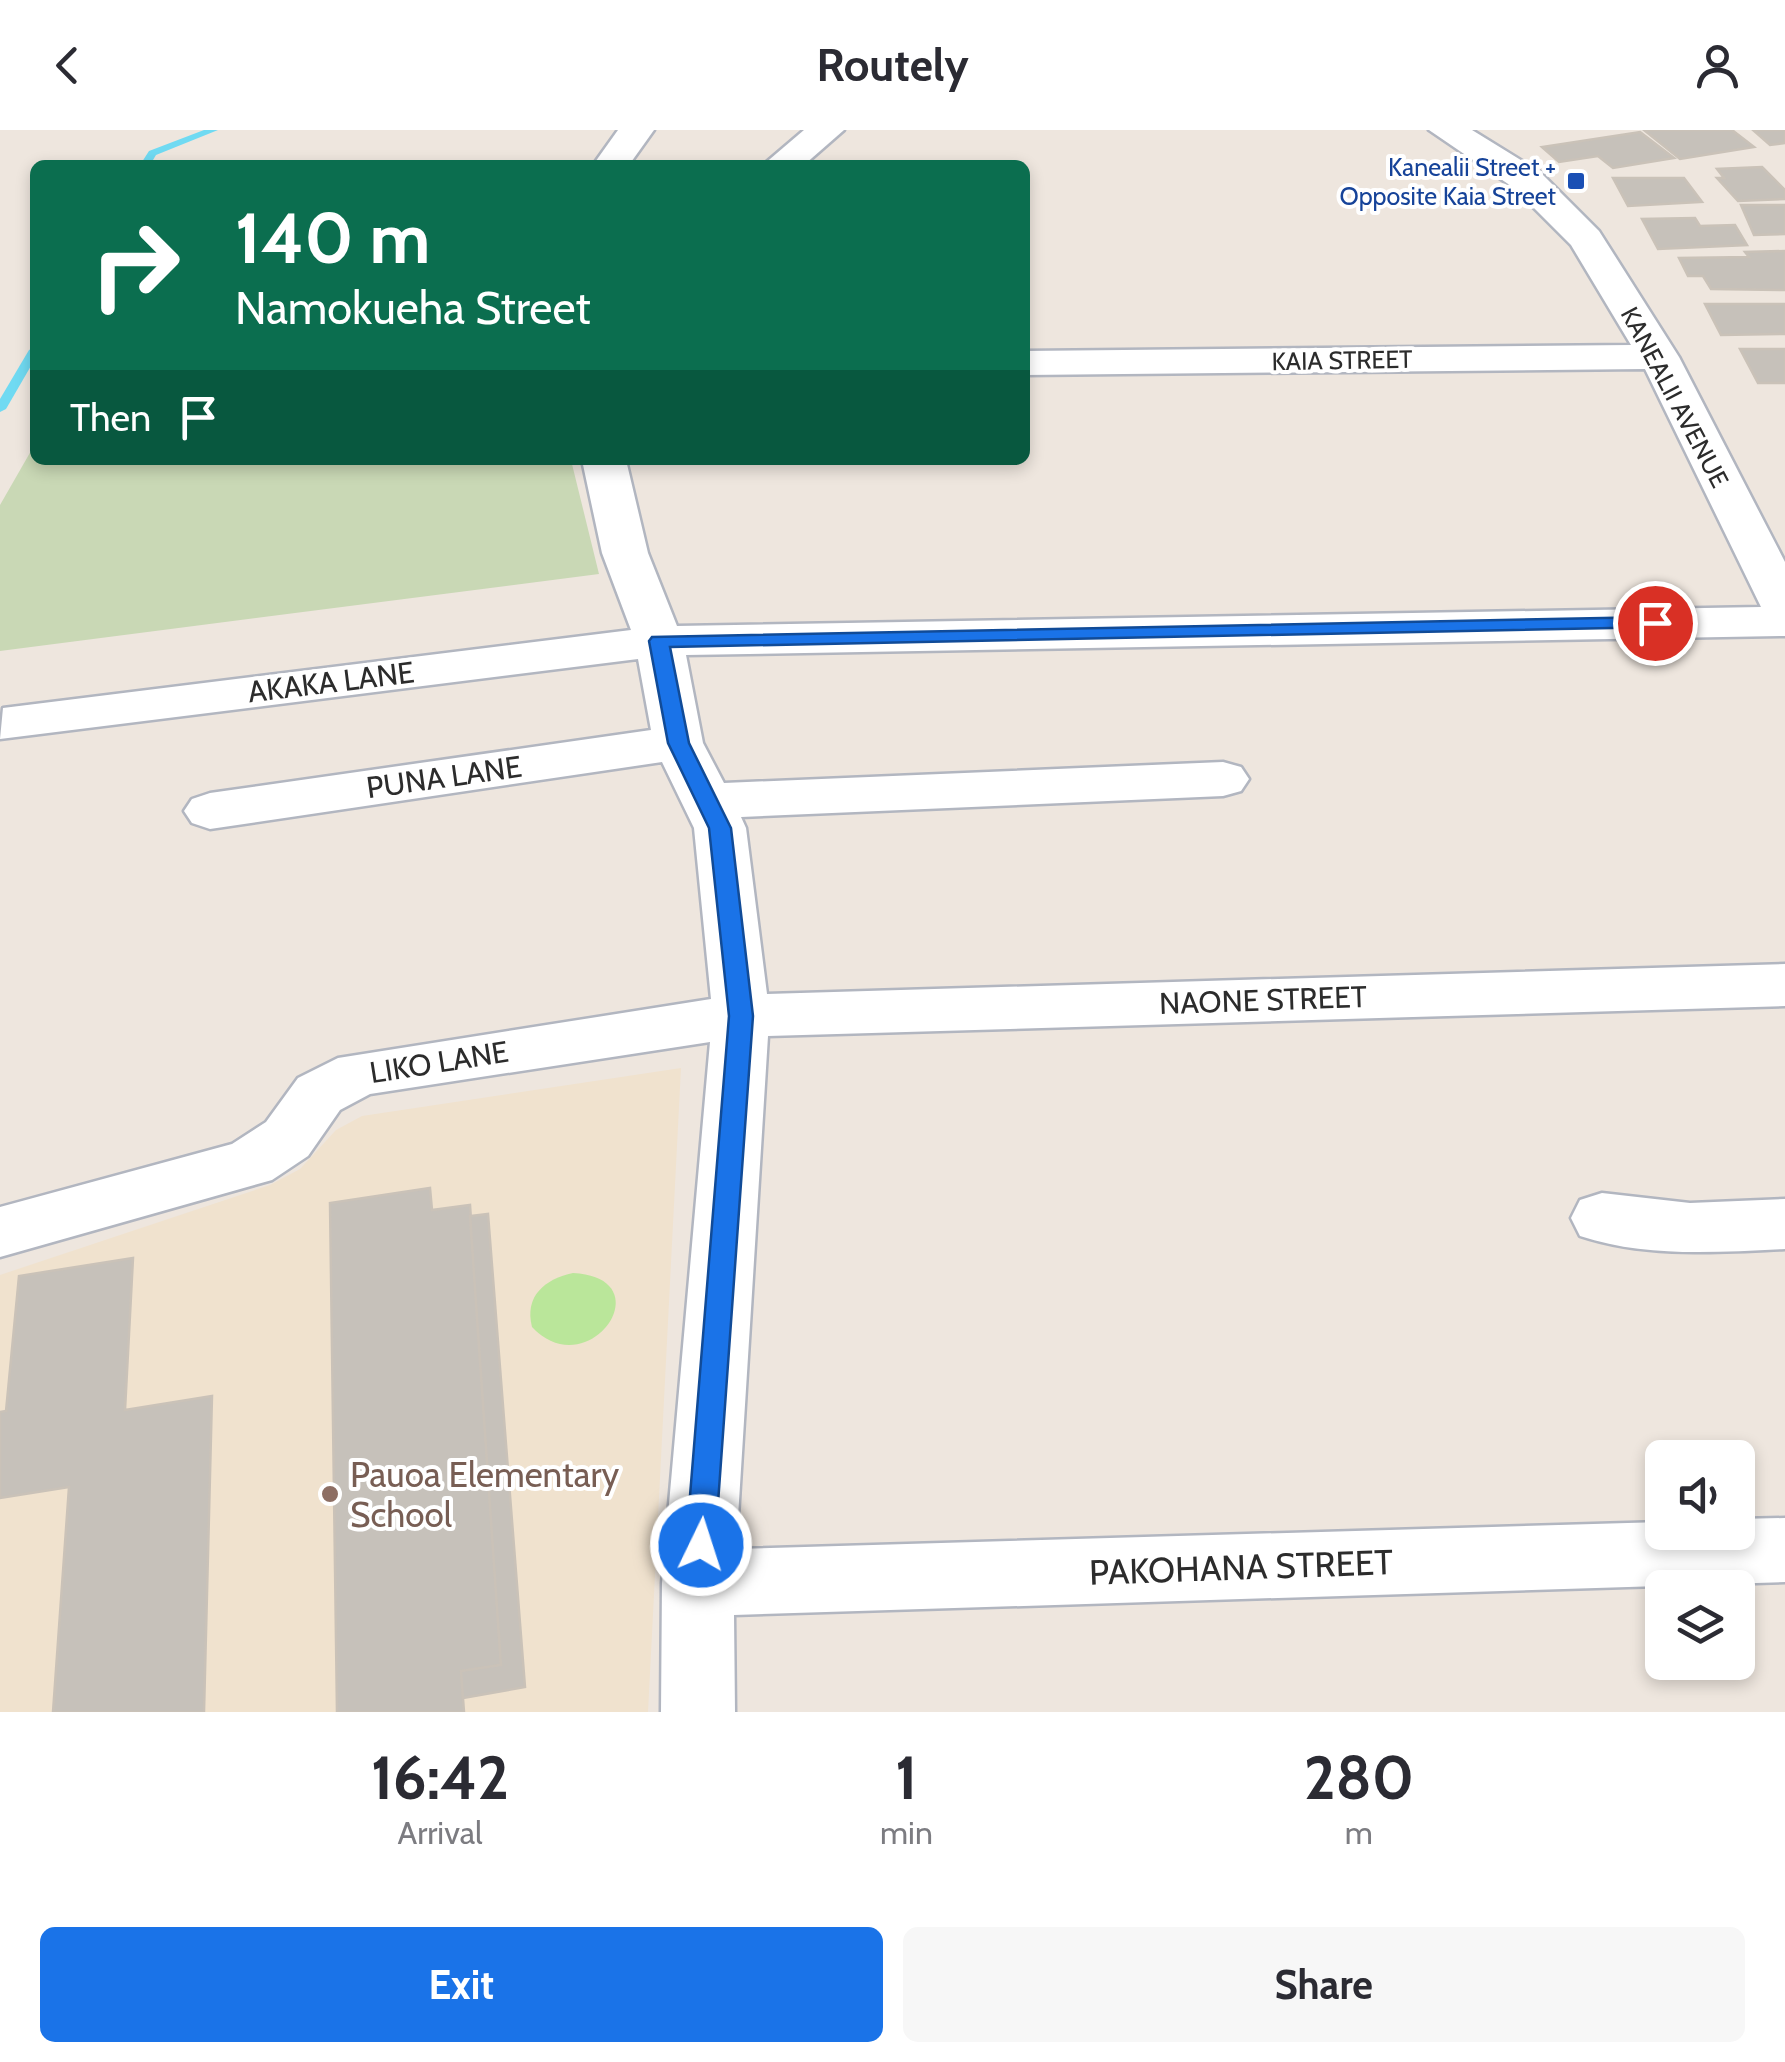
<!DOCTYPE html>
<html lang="en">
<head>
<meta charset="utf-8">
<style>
  :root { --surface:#fff; --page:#f7f7f7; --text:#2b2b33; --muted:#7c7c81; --accent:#1a73e8 }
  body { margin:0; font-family:Cabin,sans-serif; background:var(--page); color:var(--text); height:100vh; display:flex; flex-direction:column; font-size:38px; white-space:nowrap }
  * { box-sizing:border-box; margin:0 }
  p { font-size:32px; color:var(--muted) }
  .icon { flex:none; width:55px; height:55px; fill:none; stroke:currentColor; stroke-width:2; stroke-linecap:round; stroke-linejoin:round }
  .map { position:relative; height:1582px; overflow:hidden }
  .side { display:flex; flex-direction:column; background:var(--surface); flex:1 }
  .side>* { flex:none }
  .banner { position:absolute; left:30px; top:30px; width:1000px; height:305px; border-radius:15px; box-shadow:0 5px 15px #0003; background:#0b6e4f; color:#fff; overflow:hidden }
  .controls { position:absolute; left:1645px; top:1310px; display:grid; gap:20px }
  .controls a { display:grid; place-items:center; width:110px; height:110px; border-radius:15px; background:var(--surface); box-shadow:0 5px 15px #0003; font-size:50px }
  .pin { position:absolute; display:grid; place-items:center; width:85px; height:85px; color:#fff; margin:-42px; border:5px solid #fff; border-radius:50%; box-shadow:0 2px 10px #0007 }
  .me { position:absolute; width:110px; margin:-55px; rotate:4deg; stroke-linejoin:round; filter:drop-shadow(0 0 8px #0008) }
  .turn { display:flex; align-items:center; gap:35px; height:210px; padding:0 40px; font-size:45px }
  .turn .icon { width:130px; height:130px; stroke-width:2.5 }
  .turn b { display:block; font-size:70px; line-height:85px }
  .then { display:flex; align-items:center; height:95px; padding:0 40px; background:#0003; gap:20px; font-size:38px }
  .eta { display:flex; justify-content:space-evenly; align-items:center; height:170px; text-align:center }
  .eta b { font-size:60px; font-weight:700; line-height:70px }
  .button { display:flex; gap:20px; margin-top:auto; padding:20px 40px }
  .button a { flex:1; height:115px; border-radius:15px; background:var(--accent); color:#fff; font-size:40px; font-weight:700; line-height:115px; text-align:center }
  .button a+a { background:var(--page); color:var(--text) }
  header { display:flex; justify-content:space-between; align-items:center; height:130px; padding:0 40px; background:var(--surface); font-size:45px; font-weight:700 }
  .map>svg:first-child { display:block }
  .education { fill:#f0e2ce }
  .green { fill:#bae69a }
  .cemetery { fill:#c9d8b5 }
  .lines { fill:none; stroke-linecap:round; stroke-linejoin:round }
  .stream { fill:#70daf2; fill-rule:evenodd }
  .building { fill:#c6c1ba; stroke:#cac2b8; stroke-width:2.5 }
  .minor-casing { stroke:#b2b6c0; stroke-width:5 }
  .minor { fill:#fff; fill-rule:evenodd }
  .route { fill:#1a73e8; stroke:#114b97; stroke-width:2.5 }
  .transit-dot { fill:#1a4fb4; stroke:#fff; stroke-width:4 }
  .education-dot { fill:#8d6e63; stroke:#fff; stroke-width:4 }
  .labels { text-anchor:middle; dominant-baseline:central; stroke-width:8; stroke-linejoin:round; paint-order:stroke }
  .far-transit-label { font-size:25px; fill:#164399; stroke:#fff; text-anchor:end }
  .far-street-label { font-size:25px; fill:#2c2c2c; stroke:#fff }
  .street-label { font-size:30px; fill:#2c2c2c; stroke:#fff }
  .near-education-label { font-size:35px; fill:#785e54; stroke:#fff; text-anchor:start }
  .near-street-label { font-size:35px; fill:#2c2c2c; stroke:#fff }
</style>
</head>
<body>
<header><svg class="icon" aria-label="back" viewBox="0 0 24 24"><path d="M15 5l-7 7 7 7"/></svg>Routely<svg class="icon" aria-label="person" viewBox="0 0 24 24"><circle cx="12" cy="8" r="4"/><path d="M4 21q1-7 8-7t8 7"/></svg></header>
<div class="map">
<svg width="1785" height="1582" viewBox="0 0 1785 1582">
  <rect width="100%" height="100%" fill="#eee6de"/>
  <!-- education -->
  <path class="education" d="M681,938L648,1582H0V1145L270,1055L300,1039L336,1000L362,986Z"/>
  <!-- green -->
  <path class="green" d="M573,1143C665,1148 588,1257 532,1197C524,1166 545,1149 573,1143Z"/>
  <!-- cemetery -->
  <path class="cemetery" d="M35,314V330H571L599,444L0,521V375Z"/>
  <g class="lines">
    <!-- stream -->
    <g class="stream">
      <path d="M204,0H218L156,25L150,35H140L149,21Z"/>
      <path d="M35,217V229L6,279L0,282V269L29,220Z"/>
    </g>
  </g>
  <!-- building -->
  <g class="building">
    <path d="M1644,0H1732L1754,17L1680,29Z"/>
    <path d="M1753,0H1785V13L1770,15Z"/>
    <path d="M1640,2L1674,28L1613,38L1598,26L1559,32L1542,17Z"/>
    <path d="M1762,37L1785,60V69L1738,71L1717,48H1724L1717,39Z"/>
    <path d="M1613,48H1684L1702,72L1628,76Z"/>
    <path d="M1741,75H1785V104L1754,105Z"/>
    <path d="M1695,88L1700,96L1735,95L1747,115L1658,119L1642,89Z"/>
    <path d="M1785,121V160L1711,159L1703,146H1688L1679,128L1749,127L1745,122Z"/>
    <path d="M1705,174H1785V204L1721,205Z"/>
    <path d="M1740,219H1785V253H1758Z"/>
    <path d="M430,1058L432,1080L470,1075L501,1535L461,1541L464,1582H337L330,1073Z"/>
    <path d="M488,1084L525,1557L463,1568L461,1541L501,1535L470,1086Z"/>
    <path d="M133,1128L125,1280L212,1266L204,1582H53L69,1357L0,1368V1282L6,1281L19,1146Z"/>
  </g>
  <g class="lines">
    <defs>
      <g id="minor">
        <path d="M618,0H654L629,35H593Z"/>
        <path d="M804,0H844L804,35H763Z"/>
        <path d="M1429,0H1472L1540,42L1599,101L1679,227L1785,432V506L686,525L703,613L724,653L1223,632L1241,637L1249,649L1241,661L1223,666L741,687L746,698L767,864L1785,834V876L768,906L736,1419L1662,1392V1402H1738V1389L1785,1388V1452L734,1485L735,1582H661L662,1453L710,912L370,964L340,980L308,1026L272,1050L0,1127V1077L232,1014L266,992L298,948L338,928L711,869L694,698L662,632L210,699L192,693L184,681L192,669L210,663L651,600L638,529L0,609L3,578L631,500L602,423L582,330H626L648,423L677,496L1761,477L1645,239L1025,245V221L1631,215L1571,115L1514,58Z"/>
        <path d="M1602,1063L1690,1073L1785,1069V1119C1717,1122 1646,1128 1580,1106L1571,1088L1580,1070Z"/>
      </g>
    </defs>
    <!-- minor casing -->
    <use href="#minor" class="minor-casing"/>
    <!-- minor -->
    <use href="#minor" class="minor"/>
  </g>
  <!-- route -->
  <path class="route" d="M1655,487L1662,489V497L670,517L689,613L731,698L753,886L715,1415L711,1425L701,1428L690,1425L686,1415L729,886L709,698L668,613L649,511L652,507Z"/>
  <!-- markers -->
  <rect class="transit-dot" x="1566" y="41" width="20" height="20" rx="5"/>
  <circle class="education-dot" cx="330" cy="1364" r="10"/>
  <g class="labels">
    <!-- far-transit labels -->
    <g class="far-transit-label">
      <text x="1556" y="37">Kanealii Street +<tspan x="1556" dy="29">Opposite Kaia Street</tspan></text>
    </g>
    <!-- far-street labels -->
    <g class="far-street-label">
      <text transform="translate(1342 230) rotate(-1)">KAIA STREET</text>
      <text transform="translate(1675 267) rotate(62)">KANEALII AVENUE</text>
    </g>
    <!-- street labels -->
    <g class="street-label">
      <text transform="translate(331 552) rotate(-7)">AKAKA LANE</text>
      <text transform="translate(444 647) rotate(-8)">PUNA LANE</text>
      <text transform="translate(1263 870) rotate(-2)">NAONE STREET</text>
      <text transform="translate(439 932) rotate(-9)">LIKO LANE</text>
    </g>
    <!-- near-education labels -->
    <g class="near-education-label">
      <text x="350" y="1344">Pauoa Elementary<tspan x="350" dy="40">School</tspan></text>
    </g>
    <!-- near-street labels -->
    <g class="near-street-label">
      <text transform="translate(1241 1437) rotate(-2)">PAKOHANA STREET</text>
    </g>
  </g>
</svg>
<div class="controls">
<a><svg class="icon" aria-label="sound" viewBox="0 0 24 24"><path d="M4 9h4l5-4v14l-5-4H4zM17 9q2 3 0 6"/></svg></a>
<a><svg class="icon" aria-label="layers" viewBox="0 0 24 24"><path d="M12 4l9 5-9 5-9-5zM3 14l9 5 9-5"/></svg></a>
</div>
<div class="pin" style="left:1655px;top:493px;background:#d93025"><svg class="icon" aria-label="arrive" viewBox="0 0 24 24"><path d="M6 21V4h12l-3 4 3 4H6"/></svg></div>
<svg class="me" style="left:701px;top:1415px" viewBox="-20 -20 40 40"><circle r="17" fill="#1a73e8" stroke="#fff" stroke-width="3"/><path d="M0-11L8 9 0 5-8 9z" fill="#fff"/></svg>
<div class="banner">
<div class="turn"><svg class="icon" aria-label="right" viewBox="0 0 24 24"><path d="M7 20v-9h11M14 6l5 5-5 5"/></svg><div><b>140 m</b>Namokueha Street</div></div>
<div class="then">Then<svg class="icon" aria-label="arrive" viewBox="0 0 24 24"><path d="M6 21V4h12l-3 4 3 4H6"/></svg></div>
</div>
</div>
<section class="side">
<div class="eta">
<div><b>16:42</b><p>Arrival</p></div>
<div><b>1</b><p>min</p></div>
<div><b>280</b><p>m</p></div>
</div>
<div class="button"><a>Exit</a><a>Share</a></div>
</section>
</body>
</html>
